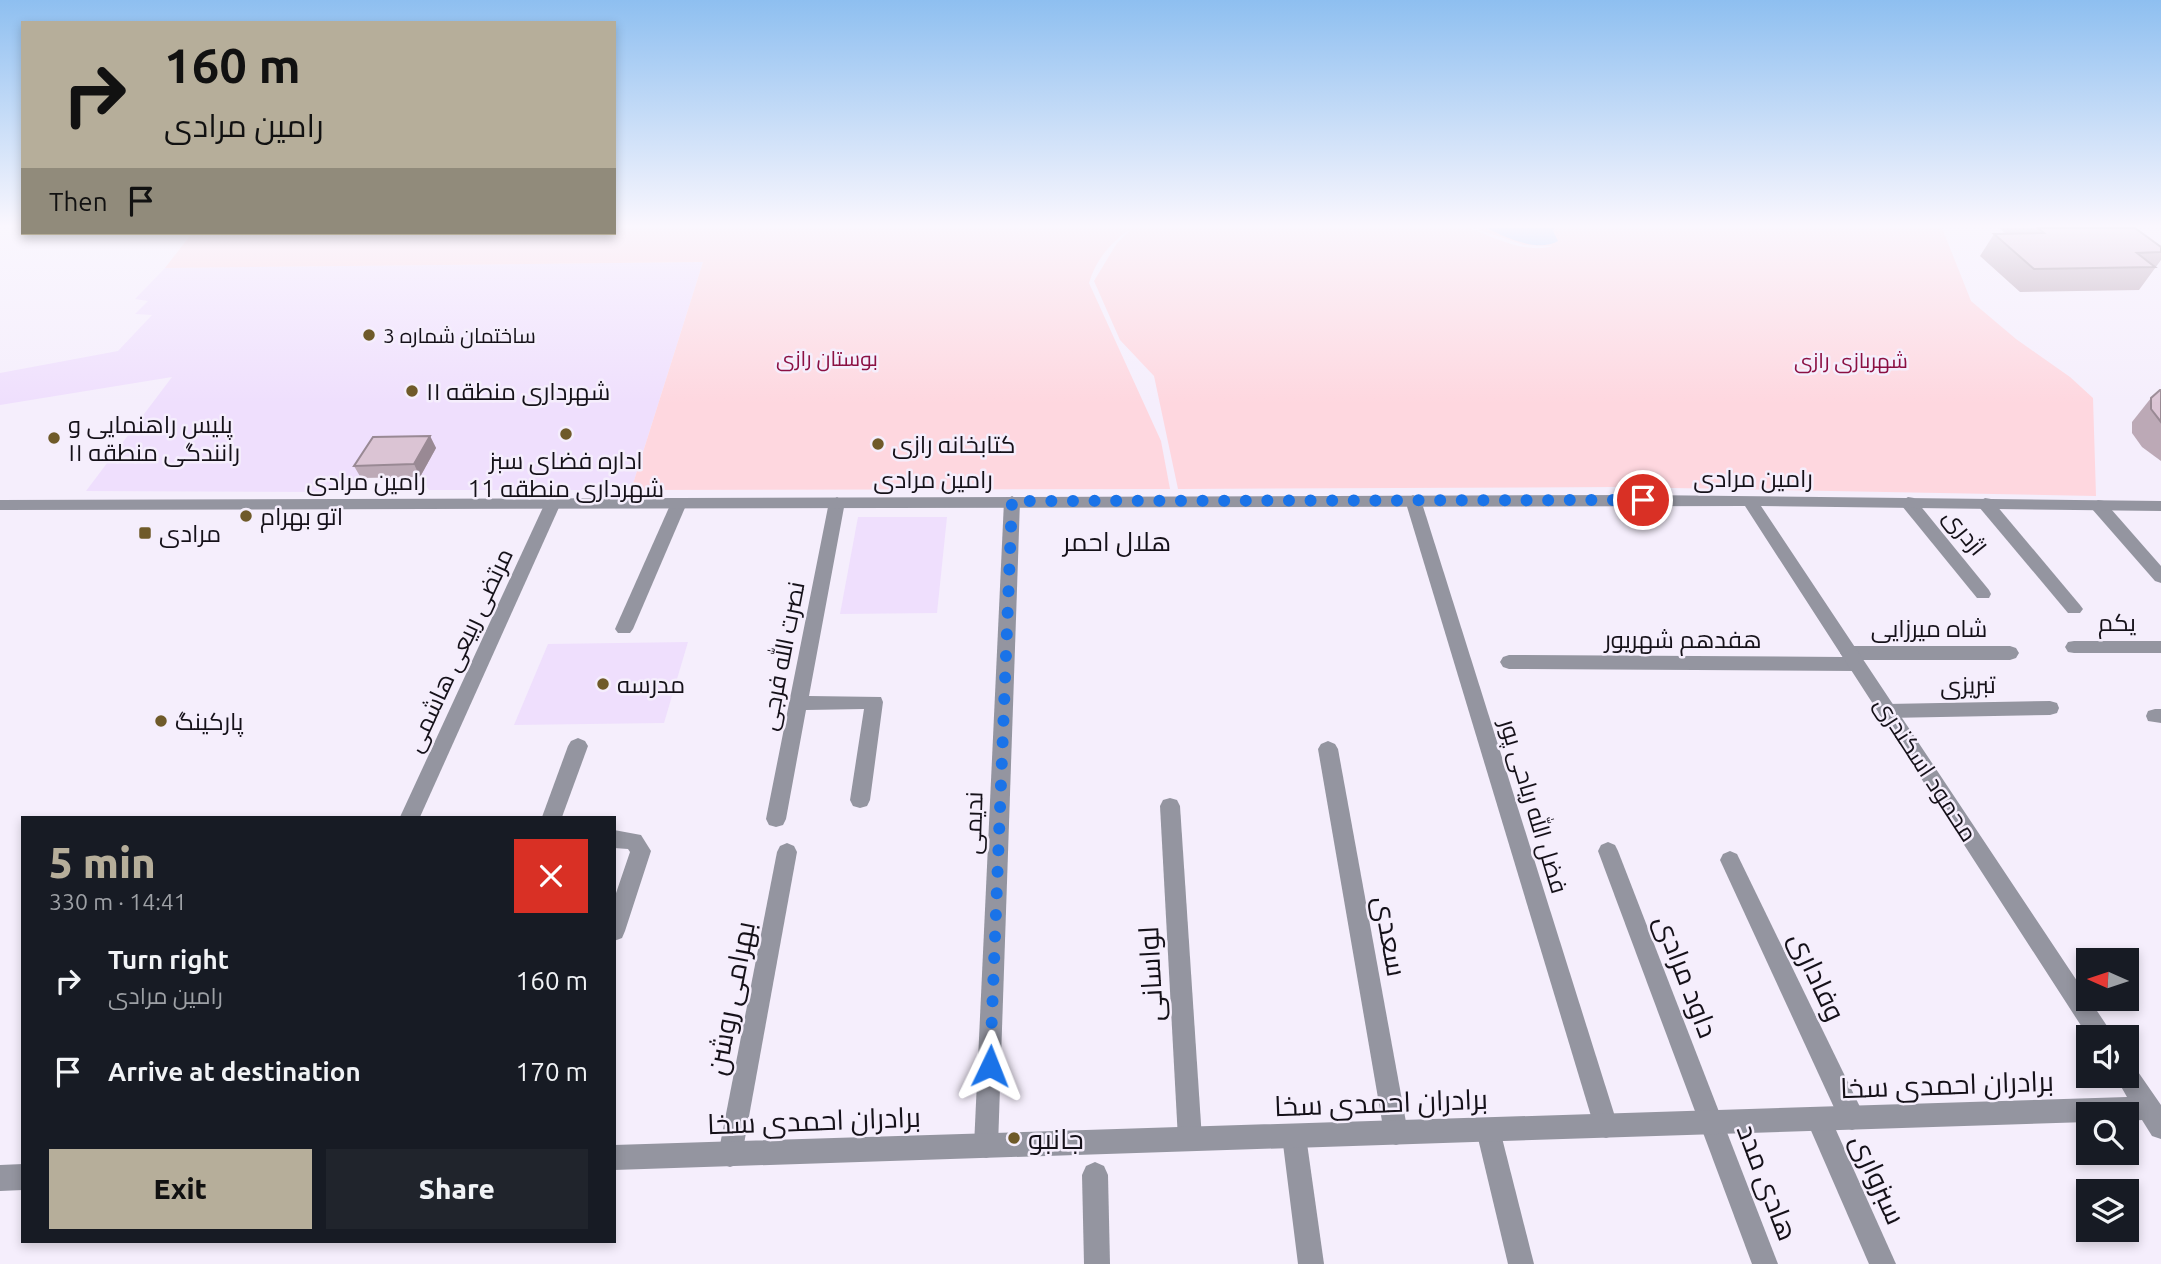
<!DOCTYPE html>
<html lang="en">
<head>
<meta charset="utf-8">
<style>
  :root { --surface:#171b24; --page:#20242c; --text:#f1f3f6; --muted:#9ea1a6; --accent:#b6ae9a }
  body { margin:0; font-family:Ubuntu,Cairo,sans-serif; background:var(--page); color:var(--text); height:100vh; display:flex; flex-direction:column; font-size:26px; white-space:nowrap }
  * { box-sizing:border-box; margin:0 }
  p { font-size:23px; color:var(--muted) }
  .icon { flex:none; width:38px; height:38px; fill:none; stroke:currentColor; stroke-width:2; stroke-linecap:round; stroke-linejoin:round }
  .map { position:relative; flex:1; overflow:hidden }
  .drawer { position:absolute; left:21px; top:816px; width:595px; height:427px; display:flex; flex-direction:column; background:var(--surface); border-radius:0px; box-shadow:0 4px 10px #0003 }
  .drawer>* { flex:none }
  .top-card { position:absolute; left:21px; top:21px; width:595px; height:214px; border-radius:0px; box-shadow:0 4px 10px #0003; background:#b6ae9a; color:#111; overflow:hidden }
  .needle { width:46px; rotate:273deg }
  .controls { position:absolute; left:2076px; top:948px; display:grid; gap:14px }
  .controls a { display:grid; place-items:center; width:63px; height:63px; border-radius:0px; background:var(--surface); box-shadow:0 4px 10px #0003; font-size:35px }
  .pin { position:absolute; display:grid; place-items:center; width:60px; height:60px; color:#fff; margin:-30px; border:4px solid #fff; border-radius:50%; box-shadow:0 2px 7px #0007 }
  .me { position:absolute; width:77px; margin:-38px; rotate:2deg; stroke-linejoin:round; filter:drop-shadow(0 0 5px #0008) }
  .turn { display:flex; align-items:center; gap:24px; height:147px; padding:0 28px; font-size:32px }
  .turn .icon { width:91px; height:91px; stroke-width:2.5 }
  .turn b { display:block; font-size:49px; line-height:60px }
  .then { display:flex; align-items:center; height:66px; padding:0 28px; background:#0003; gap:14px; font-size:26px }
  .round { display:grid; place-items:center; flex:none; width:74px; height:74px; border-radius:0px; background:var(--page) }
  .summary { display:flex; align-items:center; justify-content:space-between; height:119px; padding:0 28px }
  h1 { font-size:42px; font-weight:800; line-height:52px; color:var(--accent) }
  .primary-button { display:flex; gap:14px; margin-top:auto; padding:14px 28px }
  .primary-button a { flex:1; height:80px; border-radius:0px; background:var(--accent); color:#111; font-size:28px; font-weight:800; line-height:80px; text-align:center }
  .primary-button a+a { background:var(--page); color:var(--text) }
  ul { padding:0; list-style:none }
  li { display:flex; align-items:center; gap:21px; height:91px; padding:0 28px }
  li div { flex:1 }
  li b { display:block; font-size:26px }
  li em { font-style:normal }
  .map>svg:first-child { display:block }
  .built { fill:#efdffd }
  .green { fill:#fed7df }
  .water { fill:#a8cffc }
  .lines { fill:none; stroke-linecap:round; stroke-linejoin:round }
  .minor { fill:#9495a0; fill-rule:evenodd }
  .tertiary { fill:#9495a0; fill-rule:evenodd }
  .wall { fill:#bca9b6 }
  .shaded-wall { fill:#998994 }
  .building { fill:#dbc4d4; stroke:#998994; stroke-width:2 }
  .route { stroke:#1a73e8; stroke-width:12; stroke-dasharray:0 21.6 }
  .poi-dot { fill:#6f5a29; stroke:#f5eefc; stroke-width:2.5 }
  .labels { text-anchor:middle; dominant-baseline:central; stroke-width:5; stroke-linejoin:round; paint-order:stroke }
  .far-poi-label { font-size:21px; fill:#151119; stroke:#f5eefc; text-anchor:start }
  .far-park-label { font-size:21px; fill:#8b1043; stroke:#f5eefc }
  .poi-label { font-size:24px; fill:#151119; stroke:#f5eefc; text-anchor:start }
  .street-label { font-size:24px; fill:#151119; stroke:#f5eefc }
  .neighbourhood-label { font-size:26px; fill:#151119; stroke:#f5eefc }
  .near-street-label { font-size:28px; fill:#151119; stroke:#f5eefc }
  .near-poi-label { font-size:28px; fill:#151119; stroke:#f5eefc; text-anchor:start }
</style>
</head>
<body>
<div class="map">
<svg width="2161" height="1264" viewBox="0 0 2161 1264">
  <rect width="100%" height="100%" fill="#f5eefc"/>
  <!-- built -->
  <g class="built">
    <path d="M703,262L631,490H429L420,477L435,448L380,449L361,478L322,492L86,491L172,377L0,405V373L118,351L152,315L135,314L148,301L135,299L165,268Z"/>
    <path d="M858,517H947L937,613L840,614Z"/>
    <path d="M688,642L664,723L514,725L548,644Z"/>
  </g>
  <!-- green -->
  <path class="green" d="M614,228H1469C1496,238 1524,254 1553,246L1524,245L1474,228H1942L1971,301L2016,339L2070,377L2093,398L2096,496L1619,487L1178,489L1154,376L1120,340L1094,281L1117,243L1132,228C1111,242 1096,259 1089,283L1161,441L1170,489L631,490L703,262L165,268L192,233H614Z"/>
  <!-- water -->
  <path class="water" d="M1486,228H1555L1553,231L1558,241C1537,253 1506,237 1486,228Z"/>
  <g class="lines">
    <!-- minor -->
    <g class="minor">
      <path d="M1413,495L1421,500L1618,1126L1615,1135L1606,1138L1597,1135L1594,1126L1405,500Z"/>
      <path d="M1012,496L1020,501L998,1146L995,1155L986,1158L977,1155L974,1146L1004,501Z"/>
      <path d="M837,497L845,502L809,696L881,697L883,702L870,800L867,806L860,808L853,806L850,800L864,709L806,710L786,819L783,825L776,827L769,825L766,819L829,502Z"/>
      <path d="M1908,497L1914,498L1989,590L1991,594L1989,598H1977L1902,506L1900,502Z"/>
      <path d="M553,498L561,503L420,817H400L545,503Z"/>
      <path d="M679,498L687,503L633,629L630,633H618L615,629L671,503Z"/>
      <path d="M1985,498L1991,499L2080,605L2083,609L2080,613H2068L1979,507L1977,503Z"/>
      <path d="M2098,500L2104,501L2161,566V583L2155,581L2092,509L2090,505Z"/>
      <path d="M2074,641H2161V653H2074L2068,652L2065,647L2068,642Z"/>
      <path d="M1849,646H2010L2016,648L2019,653L2016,658L2010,660H1862L1865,664L1862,669L1856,671L1509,669L1503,667L1500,662L1503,657L1509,655L1843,657L1840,653L1843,648Z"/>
      <path d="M2050,701L2057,703L2059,708L2057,713L2050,715L1887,718L1880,716L1878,711L1880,706L1887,704Z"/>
      <path d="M2155,709H2161V723L2148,721L2146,716L2148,711Z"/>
      <path d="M578,738L585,741L588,746L562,817H542L568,746L571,741Z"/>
      <path d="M1328,741L1335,744L1338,749L1408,1133L1405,1142L1396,1145L1387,1142L1384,1133L1318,749L1321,744Z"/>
      <path d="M1170,798L1177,800L1180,806L1202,1139L1199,1148L1190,1151L1181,1148L1178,1139L1160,806L1163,800Z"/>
      <path d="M614,830L641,835L651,851L625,931L622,938L614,941V899L630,852L628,849L614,848Z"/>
      <path d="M1608,842L1615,845L1618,851L1778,1264H1752L1598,851L1601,845Z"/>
      <path d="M787,843L794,846L797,852L742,1155L739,1164L730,1167L721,1164L718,1155L777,852L780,846Z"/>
      <path d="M1730,851L1737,854L1861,1109L1864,1118L1861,1127L1852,1130L1843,1127L1720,860L1723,854Z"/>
      <path d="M1818,1107L1827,1110L1896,1264H1869L1806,1119L1809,1110Z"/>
      <path d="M1488,1118L1497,1121L1500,1130L1534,1264H1508L1476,1130L1479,1121Z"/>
      <path d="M1294,1124L1303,1127L1306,1136L1324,1264H1298L1282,1136L1285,1127Z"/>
      <path d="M1095,1162L1104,1166L1108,1175L1110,1264H1084L1082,1175L1086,1166Z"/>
    </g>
    <!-- tertiary -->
    <g class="tertiary">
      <path d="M1643,495L2161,501V511L1761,506L2115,1038H2089L1745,506L0,510V500Z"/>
      <path d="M2126,1062L2134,1066L2161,1105V1139L2152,1136L2142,1120L2126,1121V1115H2088V1122L614,1170V1145L2127,1097L2115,1076H2126Z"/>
      <path d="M23,1164V1190L0,1191V1165Z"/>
    </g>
  </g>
  <!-- wall -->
  <g class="wall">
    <path d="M1999,228H2081L2161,247V260L2139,290L2020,292L1980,256L1994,234L2005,233Z"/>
    <path d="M2161,390V461L2142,447L2132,433V422L2151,398Z"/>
    <path d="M430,436L436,448L420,477L361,478L354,466Z"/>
  </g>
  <!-- shaded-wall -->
  <path class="shaded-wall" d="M430,436L436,448L420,477L414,464Z"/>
  <!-- building -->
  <g class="building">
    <path d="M2038,228H2135L2161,247V252L2137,253L2155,267L2034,269L1994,234L2044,233Z"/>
    <path d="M2160,390H2161V422L2151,409V398Z"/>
    <path d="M430,436L414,464L354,466L373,437Z"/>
  </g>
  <!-- sky -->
  <linearGradient id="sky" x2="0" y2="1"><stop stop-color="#8ebff0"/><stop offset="0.56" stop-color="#faf7fe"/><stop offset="1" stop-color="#faf7fe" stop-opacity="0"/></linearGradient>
  <rect width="2161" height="404" fill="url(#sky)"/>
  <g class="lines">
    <!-- route -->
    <path class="route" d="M990,1066L1012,501L1643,500"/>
  </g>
  <!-- markers -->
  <g class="poi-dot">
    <circle cx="369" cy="335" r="7"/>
    <circle cx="412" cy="391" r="7"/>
    <circle cx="566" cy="434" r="7"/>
    <circle cx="54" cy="438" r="7"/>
    <circle cx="878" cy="444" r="7"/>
    <circle cx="246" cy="516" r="7"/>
    <rect x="138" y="526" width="14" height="14" rx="3.5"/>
    <circle cx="603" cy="684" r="7"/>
    <circle cx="161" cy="721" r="7"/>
    <circle cx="1014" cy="1138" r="7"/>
  </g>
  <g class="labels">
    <!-- far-poi labels -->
    <g class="far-poi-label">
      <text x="383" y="335">ساختمان شماره 3</text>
    </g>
    <!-- far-park labels -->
    <g class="far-park-label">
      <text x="827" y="358">بوستان رازی</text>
      <text x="1851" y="360">شهربازی رازی</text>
    </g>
    <!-- poi labels -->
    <g class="poi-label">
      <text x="426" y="391">شهرداری منطقه ۱۱</text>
      <text x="68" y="424">پلیس راهنمایی و<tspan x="68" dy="28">رانندگی منطقه ۱۱</tspan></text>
      <text x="892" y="444">کتابخانه رازی</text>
      <text x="566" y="460" text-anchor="middle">اداره فضای سبز<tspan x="566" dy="28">شهرداری منطقه 11</tspan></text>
      <text x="260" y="516">اتو بهرام</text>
      <text x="159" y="533">مرادی</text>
      <text x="617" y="684">مدرسه</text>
      <text x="175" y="721">پارکینگ</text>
    </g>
    <!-- street labels -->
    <g class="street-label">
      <text x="1753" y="478">رامین مرادی</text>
      <text x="933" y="479">رامین مرادی</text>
      <text x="366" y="481">رامین مرادی</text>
      <text transform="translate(1965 532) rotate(51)">اژدری</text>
      <text x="2117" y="622">یکم</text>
      <text x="1929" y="628">شاه میرزایی</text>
      <text x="1683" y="639">هفدهم شهریور</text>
      <text transform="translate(459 650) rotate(-65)">مرتضی ربیعی هاشمی</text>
      <text transform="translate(782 656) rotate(-79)">نصرت الله فرجی</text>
      <text transform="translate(1968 685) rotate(-1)">تبریزی</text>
      <text transform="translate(1926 769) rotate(57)">محمود اسکندری</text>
      <text transform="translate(1534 806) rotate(73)">فضل الله ریاحی پور</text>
      <text transform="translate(973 823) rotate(-88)">ندیمی</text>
    </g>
    <!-- neighbourhood labels -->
    <g class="neighbourhood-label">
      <text x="1117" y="541">هلال احمر</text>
    </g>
    <!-- near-street labels -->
    <g class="near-street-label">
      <text transform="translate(1391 936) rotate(80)">سعدی</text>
      <text transform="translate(1150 974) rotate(-93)">لواسانی</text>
      <text transform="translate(1687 976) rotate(69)">داود مرادی</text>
      <text transform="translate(1818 976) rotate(65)">وفاداری</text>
      <text transform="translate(730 998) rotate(-79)">بهرامی روشن</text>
      <text transform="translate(1947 1084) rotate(-2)">برادران احمدی سخا</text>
      <text transform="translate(1381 1102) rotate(-2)">برادران احمدی سخا</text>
      <text transform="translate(814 1120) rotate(-2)">برادران احمدی سخا</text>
      <text transform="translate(1879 1179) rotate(66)">سبزواری</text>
      <text transform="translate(1768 1182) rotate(69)">هادی مدد</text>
    </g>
    <!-- near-poi labels -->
    <g class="near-poi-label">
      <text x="1028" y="1138">جانبو</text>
    </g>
  </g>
</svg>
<div class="controls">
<a><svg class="needle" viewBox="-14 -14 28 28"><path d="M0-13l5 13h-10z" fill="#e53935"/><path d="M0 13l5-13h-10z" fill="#9ea1a6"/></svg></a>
<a><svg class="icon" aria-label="sound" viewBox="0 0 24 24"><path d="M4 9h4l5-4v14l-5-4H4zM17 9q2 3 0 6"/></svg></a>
<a><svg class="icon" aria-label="search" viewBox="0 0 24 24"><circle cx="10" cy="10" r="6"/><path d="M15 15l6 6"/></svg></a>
<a><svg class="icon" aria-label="layers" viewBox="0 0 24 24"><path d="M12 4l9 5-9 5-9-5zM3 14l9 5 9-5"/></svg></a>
</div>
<div class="pin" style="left:1643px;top:500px;background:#d93025"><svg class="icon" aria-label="arrive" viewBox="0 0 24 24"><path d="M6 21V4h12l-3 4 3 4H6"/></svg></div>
<svg class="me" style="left:990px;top:1066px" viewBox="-20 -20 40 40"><path d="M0-17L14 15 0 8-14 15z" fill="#1a73e8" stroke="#fff" stroke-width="4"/></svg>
<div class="top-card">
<div class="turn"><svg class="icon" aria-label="right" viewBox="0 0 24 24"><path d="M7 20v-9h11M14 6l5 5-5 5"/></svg><div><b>160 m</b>رامین مرادی</div></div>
<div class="then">Then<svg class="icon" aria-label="arrive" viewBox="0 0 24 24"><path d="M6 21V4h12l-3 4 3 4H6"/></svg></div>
</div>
<section class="drawer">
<div class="summary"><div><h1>5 min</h1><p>330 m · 14:41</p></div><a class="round" style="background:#d93025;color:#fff"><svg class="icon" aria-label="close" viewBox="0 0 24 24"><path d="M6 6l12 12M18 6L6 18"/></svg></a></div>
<ul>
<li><svg class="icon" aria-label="right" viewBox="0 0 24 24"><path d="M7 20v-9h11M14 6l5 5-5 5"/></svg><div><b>Turn right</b><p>رامین مرادی</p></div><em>160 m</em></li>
<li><svg class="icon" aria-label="arrive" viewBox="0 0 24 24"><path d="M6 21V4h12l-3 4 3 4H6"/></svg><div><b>Arrive at destination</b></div><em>170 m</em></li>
</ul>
<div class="primary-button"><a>Exit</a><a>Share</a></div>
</section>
</div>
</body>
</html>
